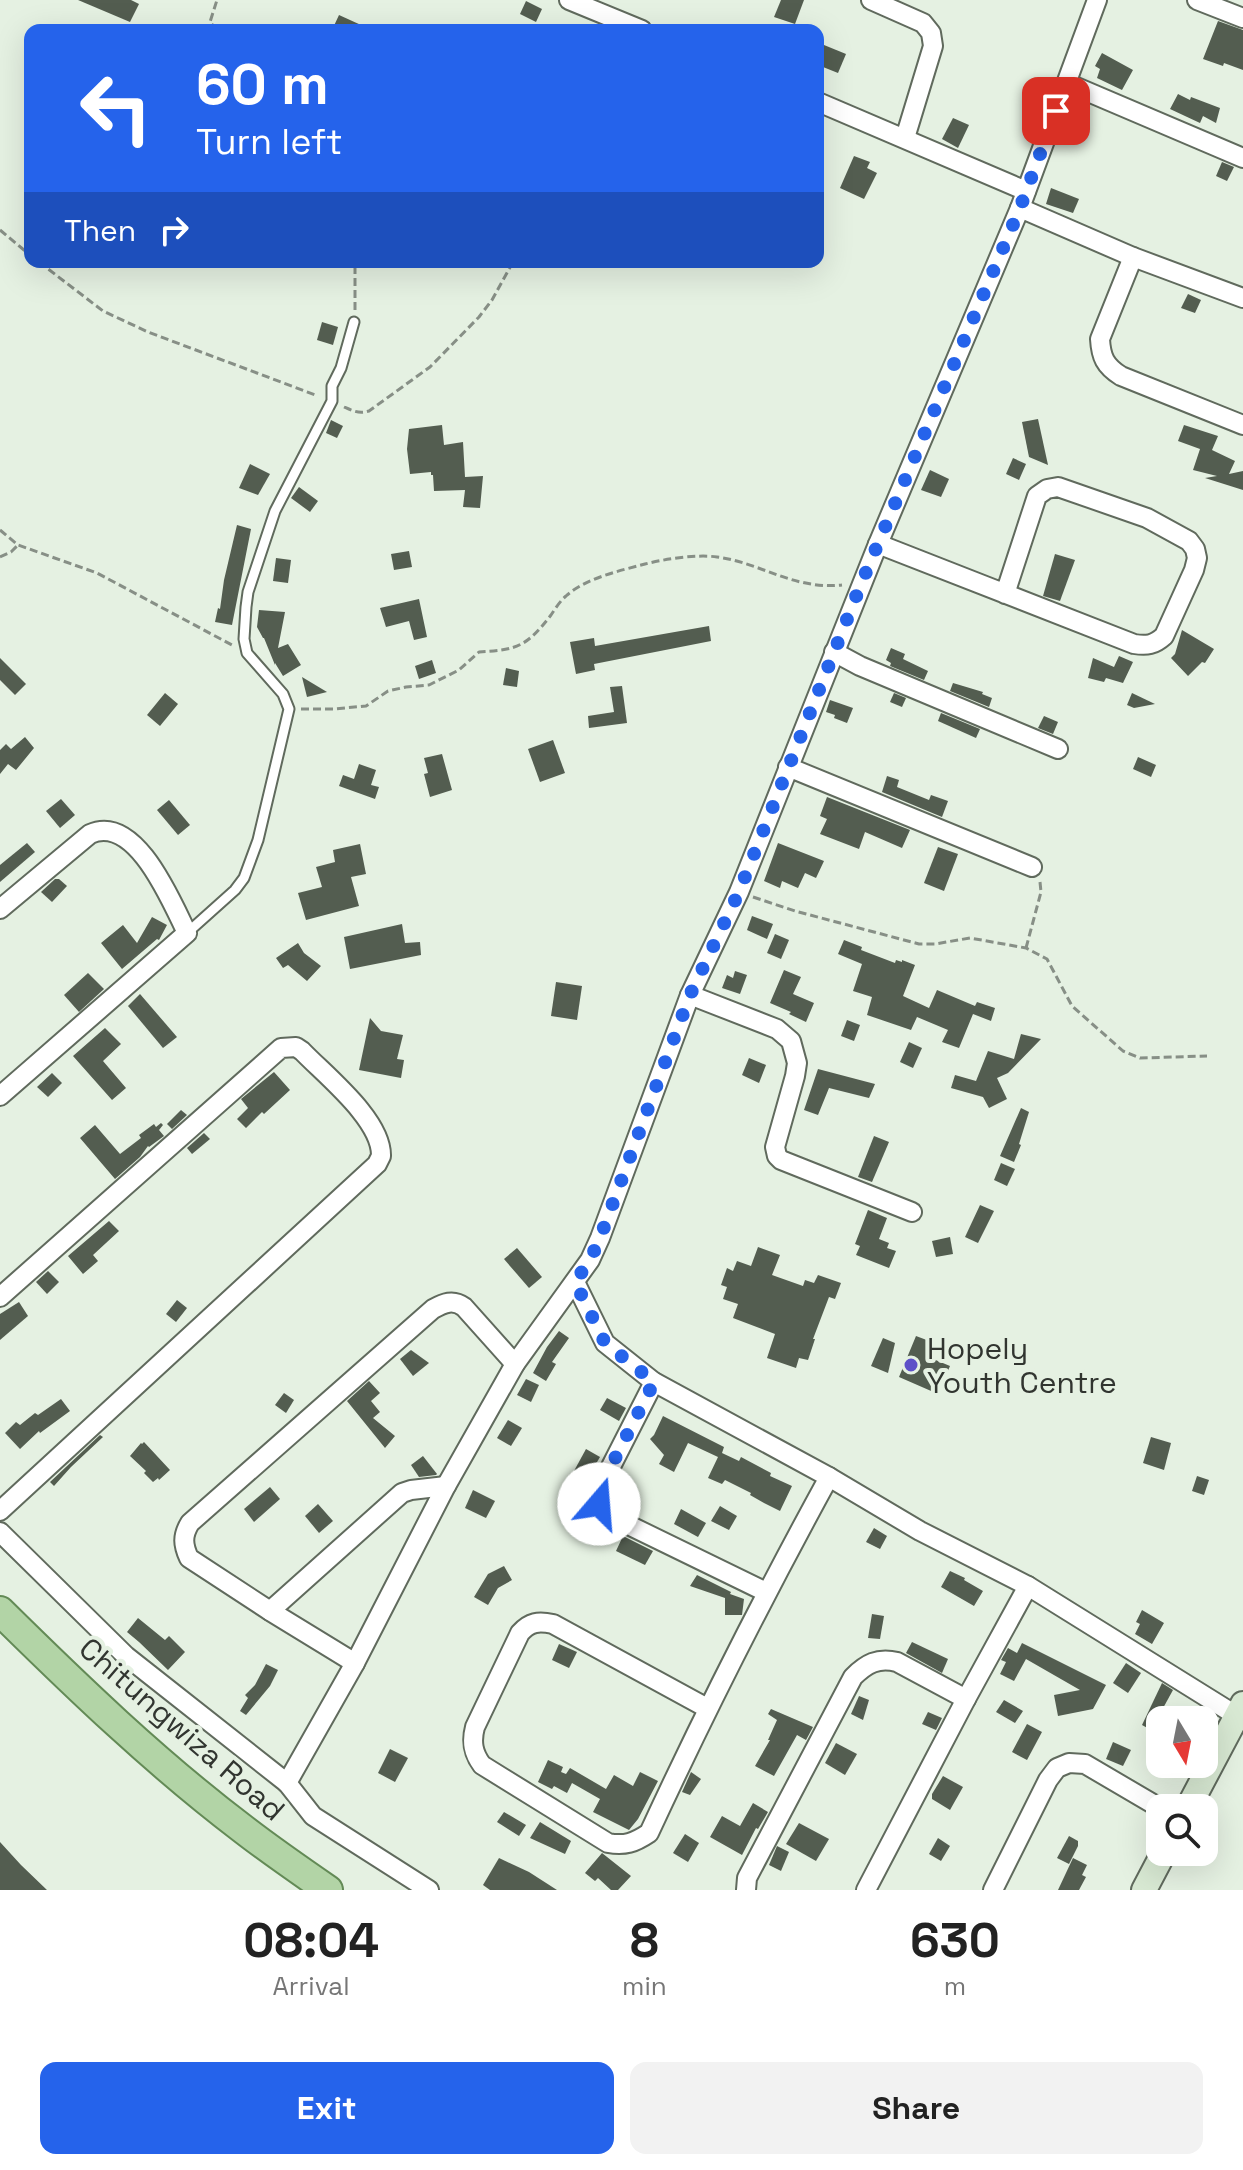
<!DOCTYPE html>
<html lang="en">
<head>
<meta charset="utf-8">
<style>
  :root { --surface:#fff; --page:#f2f2f2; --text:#222; --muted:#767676; --accent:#2563eb }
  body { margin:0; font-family:"Space Grotesk",sans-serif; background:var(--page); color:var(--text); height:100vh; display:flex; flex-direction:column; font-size:30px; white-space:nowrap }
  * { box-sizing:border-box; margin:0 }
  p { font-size:26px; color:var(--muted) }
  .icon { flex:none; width:44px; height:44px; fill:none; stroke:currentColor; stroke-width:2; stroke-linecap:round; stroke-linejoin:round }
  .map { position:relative; height:1890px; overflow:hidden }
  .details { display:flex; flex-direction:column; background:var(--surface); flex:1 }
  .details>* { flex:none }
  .banner { position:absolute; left:24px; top:24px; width:800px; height:244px; border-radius:16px; box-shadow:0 8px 32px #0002; background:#2563eb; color:#fff; overflow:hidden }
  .needle { width:52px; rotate:170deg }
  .buttons { position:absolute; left:1146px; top:1706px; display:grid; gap:16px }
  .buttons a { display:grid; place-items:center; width:72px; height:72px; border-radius:16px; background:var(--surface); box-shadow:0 8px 32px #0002; font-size:40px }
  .pin { position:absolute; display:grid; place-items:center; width:68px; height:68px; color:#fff; margin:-34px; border-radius:16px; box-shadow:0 4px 12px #0006 }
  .me { position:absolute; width:88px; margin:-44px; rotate:18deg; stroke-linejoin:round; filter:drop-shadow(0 0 6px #0008) }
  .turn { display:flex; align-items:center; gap:28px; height:168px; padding:0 40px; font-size:36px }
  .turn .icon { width:104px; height:104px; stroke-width:2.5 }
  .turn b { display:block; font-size:56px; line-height:68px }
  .then { display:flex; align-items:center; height:76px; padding:0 40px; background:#0003; gap:16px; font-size:30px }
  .eta { display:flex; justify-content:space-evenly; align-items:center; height:136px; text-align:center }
  .eta b { font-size:48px; font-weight:800; line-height:56px }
  .action { display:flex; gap:16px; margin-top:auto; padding:16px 40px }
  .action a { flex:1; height:92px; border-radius:16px; background:var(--accent); color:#fff; font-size:32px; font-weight:800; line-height:92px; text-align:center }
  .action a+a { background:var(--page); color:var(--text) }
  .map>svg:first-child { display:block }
  .building { fill:#535d50 }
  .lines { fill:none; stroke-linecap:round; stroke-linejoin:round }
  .lane-casing { stroke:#606a5d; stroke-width:13 }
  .street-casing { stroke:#606a5d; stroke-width:22 }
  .secondary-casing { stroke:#606a5d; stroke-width:28 }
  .primary-casing { stroke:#638a56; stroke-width:32 }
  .path { stroke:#878f86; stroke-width:3; stroke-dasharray:8 4; stroke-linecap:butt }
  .lane { stroke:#fff; stroke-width:9 }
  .street { stroke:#fff; stroke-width:18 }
  .secondary { stroke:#d8e9d3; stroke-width:24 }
  .primary { stroke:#b2d4a6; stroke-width:28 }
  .route { stroke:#2563eb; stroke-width:14; stroke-dasharray:0 25.2 }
  .poi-dot { fill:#5d50c8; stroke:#e5f1e2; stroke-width:3 }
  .labels { text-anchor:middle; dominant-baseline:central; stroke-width:8; stroke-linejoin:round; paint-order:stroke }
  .poi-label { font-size:30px; fill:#313530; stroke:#e5f1e2; text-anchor:start }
  .street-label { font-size:30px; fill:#313530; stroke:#e5f1e2 }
</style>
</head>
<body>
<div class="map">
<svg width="1243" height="1890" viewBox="0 0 1243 1890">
  <rect width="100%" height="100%" fill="#e5f1e2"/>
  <!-- building -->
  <g class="building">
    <path d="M78,0H131L139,4L130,22Z"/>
    <path d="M781,0H804L795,24L774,17Z"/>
    <path d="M526,1L542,9L536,22L520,14Z"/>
    <path d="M339,15L372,30H332Z"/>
    <path d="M1218,21L1243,30V70L1224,63L1223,66L1203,59Z"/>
    <path d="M824,45L846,54L838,73L818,65Z"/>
    <path d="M1102,53L1133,70L1122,90L1097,78L1100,69L1095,66Z"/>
    <path d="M1178,94L1190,100L1191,97L1220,108L1216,123L1203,116L1200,123L1170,109Z"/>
    <path d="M953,118L969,125L958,148L942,139Z"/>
    <path d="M854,156L870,162L867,168L877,173L864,199L840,188Z"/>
    <path d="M1222,162L1234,167L1227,181L1216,176Z"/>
    <path d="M1051,188L1079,199L1073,213L1046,204Z"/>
    <path d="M1188,294L1201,300L1195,313L1181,308Z"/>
    <path d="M322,322L338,327L333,345L317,340Z"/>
    <path d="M1038,419L1048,465L1029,457L1022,422Z"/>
    <path d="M331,420L343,426L337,438L326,433Z"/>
    <path d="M442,425L444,445L463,442L465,477L483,476L480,508L463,507L465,490L434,491L433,475H431V472L410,474L407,449L409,429Z"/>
    <path d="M1184,425L1218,436L1212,450L1235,461L1229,474L1243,471V490L1205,478L1217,476L1193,470L1200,449L1178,441Z"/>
    <path d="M1013,458L1026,464L1019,480L1006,474Z"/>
    <path d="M250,464L270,474L258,495L239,488Z"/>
    <path d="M930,470L949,479L941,497L921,490Z"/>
    <path d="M299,487L318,501L310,512L291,498Z"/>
    <path d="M237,525L251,529L232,625L215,622L218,608L220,609L224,580Z"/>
    <path d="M409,551L412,567L394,570L391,554Z"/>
    <path d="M1055,554L1075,560L1060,601L1043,596Z"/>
    <path d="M276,558L291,560L288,583L273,581Z"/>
    <path d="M419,599L427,637L414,640L409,621L386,627L380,608Z"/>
    <path d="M259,610L285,612L278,648L288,644L301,665L283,676L275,663V665L264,638H263L257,627Z"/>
    <path d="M709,626L711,641L594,664L595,670L576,674L570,642L594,638L595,646Z"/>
    <path d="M1182,630L1214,649L1205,663L1202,662L1188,676L1171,658L1175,654Z"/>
    <path d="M891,648L905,654L903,659L928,671L924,680L890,666L891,663L886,660Z"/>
    <path d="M1119,656L1133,662L1123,683L1106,678L1104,682L1088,678L1093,658L1114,667Z"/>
    <path d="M0,658L26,684L15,695L0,680Z"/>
    <path d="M432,660L436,673L419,679L415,666Z"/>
    <path d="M506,668L519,671L517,687L503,685Z"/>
    <path d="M302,677L327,692L307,697Z"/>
    <path d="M953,683L983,692L982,694L992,698L989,707L950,691Z"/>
    <path d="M622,686L627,723L589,728L588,716L614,712L610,687Z"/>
    <path d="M165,693L178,704L160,726L147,715Z"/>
    <path d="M894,693L906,698L902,707L890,702Z"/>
    <path d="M1132,693L1155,704L1134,708L1127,705Z"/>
    <path d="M830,700L853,708L847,723L834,718L835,715L826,712Z"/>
    <path d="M941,713L980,729L976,738L938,721Z"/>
    <path d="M1044,716L1058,722L1053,734L1038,728Z"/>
    <path d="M25,737L34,748L16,770L8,764L0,774V750L6,744L11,749Z"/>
    <path d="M553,740L565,773L540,782L528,749Z"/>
    <path d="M442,754L452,790L430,797L424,774L428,773L424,758Z"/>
    <path d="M1138,757L1156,765L1151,777L1133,769Z"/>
    <path d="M359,764L376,770L371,785L379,787L375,799L339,786L343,775L354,779Z"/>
    <path d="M887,776L899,780L897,787L929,800L931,795L948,801L942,817L882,792Z"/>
    <path d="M827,797L910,830L902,848L865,832L859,849L820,834L827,819L820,816Z"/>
    <path d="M61,799L75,815L60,828L46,811Z"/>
    <path d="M169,800L190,825L178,835L157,810Z"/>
    <path d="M27,843L35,852L0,882V865Z"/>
    <path d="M778,843L824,861L816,878L805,873L798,888L782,881L780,888L764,881Z"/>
    <path d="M360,844L366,874L351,877L359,906L306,920L298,893L322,887L316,867L335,862L333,850Z"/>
    <path d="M938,847L958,854L944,891L924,883Z"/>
    <path d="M55,879H59L67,886L52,902L41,892Z"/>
    <path d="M752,916L773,924L767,939L747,930Z"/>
    <path d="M152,917L167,925L159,940L157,939L122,969L101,943L123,925L137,943Z"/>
    <path d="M402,924L405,943L420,942L421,955L350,969L344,937Z"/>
    <path d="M775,934L789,940L781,959L767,953Z"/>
    <path d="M844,940L862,947L861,950L895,963L896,960L902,962V960L915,965L903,996L929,1008L937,990L975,1006L977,1002L995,1008L991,1021L973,1014L959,1048L942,1042L948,1030L917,1017L911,1030L867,1015L872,997L853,991L862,964L838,954Z"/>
    <path d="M298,943L304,953L321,966L307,981L288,965L283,968L276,958Z"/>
    <path d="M784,970L801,977L793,994L814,1003L806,1022L789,1014L791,1012L770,1003Z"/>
    <path d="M735,971L747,975L740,994L722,988L727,975L733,978Z"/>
    <path d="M88,973L104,989L79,1012L64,995Z"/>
    <path d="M556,982L582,986L577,1020L551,1016Z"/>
    <path d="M140,994L177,1037L163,1048L128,1006Z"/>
    <path d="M370,1018L381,1031L403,1035L397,1059L404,1060L401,1078L359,1070Z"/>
    <path d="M847,1020L860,1025L854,1041L841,1036Z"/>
    <path d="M105,1028L121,1044L103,1061L126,1088L112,1100L73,1056Z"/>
    <path d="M1021,1034L1041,1039L1008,1073L997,1078L1007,1099L989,1108L983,1097L951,1088L955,1075L976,1081L988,1051L1014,1059Z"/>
    <path d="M909,1042L922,1048L913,1068L900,1062Z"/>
    <path d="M749,1058L766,1065L759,1083L742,1075Z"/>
    <path d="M818,1069L875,1084L869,1098L829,1088L818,1115L804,1110Z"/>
    <path d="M274,1072L290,1090L264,1114L262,1112L246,1128L237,1119L248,1108L241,1099Z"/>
    <path d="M52,1073L62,1083L48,1097L37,1087Z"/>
    <path d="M1021,1108L1029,1112L1019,1144L1021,1145L1014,1162L1000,1156Z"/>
    <path d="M181,1110L187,1115L172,1129L167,1124Z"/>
    <path d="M161,1123L163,1125L159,1130L164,1136L149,1147L148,1146L140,1157L115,1179L80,1138L95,1125L120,1154L141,1138L139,1135L154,1124L156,1127Z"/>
    <path d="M204,1133L210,1139L192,1154L187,1148Z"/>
    <path d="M874,1136L889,1142L872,1182L858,1177Z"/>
    <path d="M1001,1163L1015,1169L1007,1186L994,1180Z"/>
    <path d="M980,1205L994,1211L978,1243L965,1237Z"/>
    <path d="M868,1210L887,1218L879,1239L889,1243L887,1248L896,1251L889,1268L856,1255L860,1246L855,1244Z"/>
    <path d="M109,1221L119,1231L93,1255L98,1261L83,1274L68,1256Z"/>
    <path d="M950,1237L953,1254L936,1257L932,1241Z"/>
    <path d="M758,1247L780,1255L772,1275L803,1286L805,1280L814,1283L818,1275L841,1283L835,1299L829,1297L813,1339H815L808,1360L799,1358L796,1368L767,1358L775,1334L733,1318L738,1304L723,1299L727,1287L721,1285L727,1268L733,1271L737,1261L751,1266Z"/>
    <path d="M517,1248L542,1277L529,1288L504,1259Z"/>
    <path d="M48,1271L59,1282L47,1294L36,1282Z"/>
    <path d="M177,1300L187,1308L176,1322L166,1314Z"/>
    <path d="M19,1302L28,1316L0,1340V1314Z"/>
    <path d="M559,1331L569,1338L552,1362L556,1364L546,1381L533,1373L547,1347Z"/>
    <path d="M916,1336L932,1342L926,1356L950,1366L938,1394L899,1377Z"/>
    <path d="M883,1338L895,1343L888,1373L871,1366Z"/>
    <path d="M411,1350L429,1363L413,1376L400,1359Z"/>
    <path d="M526,1379L539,1385L531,1402L517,1395Z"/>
    <path d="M369,1381L380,1393L371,1401L380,1412L373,1418L395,1436L385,1448L347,1401Z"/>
    <path d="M284,1393L294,1400L286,1413L275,1405Z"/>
    <path d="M607,1398L626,1408L619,1421L600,1410Z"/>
    <path d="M61,1399L70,1411L40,1433L39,1431L20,1449L5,1433L16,1422L20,1425L35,1413L38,1415Z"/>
    <path d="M663,1416L724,1447L722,1453L739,1461L741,1457L771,1473L770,1476L792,1486L780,1511L764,1503L750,1495L751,1493L725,1480L722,1484L708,1478L718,1457L688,1443L674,1472L659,1464L664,1455L650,1439L654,1435Z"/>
    <path d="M508,1420L522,1428L511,1446L497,1438Z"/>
    <path d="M100,1435L103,1437L71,1467L54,1486L50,1482Z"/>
    <path d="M1151,1437L1171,1443L1164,1470L1143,1463Z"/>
    <path d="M144,1442L170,1470L159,1480L158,1478L153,1482L144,1473L146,1471L130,1456L141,1443L142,1444Z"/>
    <path d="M586,1449L600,1457L587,1479L574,1471Z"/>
    <path d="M423,1456L437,1474L436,1475L419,1477L411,1465Z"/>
    <path d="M1197,1476L1209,1480L1204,1495L1192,1491Z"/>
    <path d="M270,1487L280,1499L254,1522L244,1509Z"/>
    <path d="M473,1490L495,1501L486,1518L465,1508Z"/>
    <path d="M318,1504L333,1521L319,1533L305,1516Z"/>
    <path d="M720,1506L737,1516L729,1530L711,1521Z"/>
    <path d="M681,1509L706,1523L698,1537L674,1524Z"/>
    <path d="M874,1528L887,1536L880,1549L866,1542Z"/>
    <path d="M623,1536L653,1551L645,1565L616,1551Z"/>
    <path d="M504,1566L512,1580L498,1588L488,1605L474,1597L488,1574Z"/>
    <path d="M950,1571L965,1578L964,1580L983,1591L974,1606L941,1587Z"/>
    <path d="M697,1575L731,1592L730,1594L744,1599L742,1615H725V1598L690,1586Z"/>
    <path d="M1142,1610L1164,1623L1152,1644L1135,1634L1140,1624L1136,1622Z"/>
    <path d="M872,1614L884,1616L880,1639L868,1638Z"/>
    <path d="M138,1618L165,1640L169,1636L185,1652L168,1670L139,1642L127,1632Z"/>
    <path d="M912,1642L948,1659L942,1673L906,1653Z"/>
    <path d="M1022,1643L1106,1685L1093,1709L1058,1716L1054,1695L1080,1690L1026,1659L1014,1681L1000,1674L1006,1662L1001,1660L1008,1648L1017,1653Z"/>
    <path d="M559,1644L577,1652L569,1668L552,1660Z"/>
    <path d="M1126,1663L1141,1673L1128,1693L1113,1683Z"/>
    <path d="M266,1664L278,1670L270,1686L246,1715L240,1711L248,1698L245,1695L255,1685Z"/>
    <path d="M1162,1683L1173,1690L1151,1730L1142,1725Z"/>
    <path d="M859,1696L869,1700L863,1720L851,1714Z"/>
    <path d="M1004,1700L1023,1711L1015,1723L996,1712Z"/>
    <path d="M771,1709L813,1727L806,1740L797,1735L774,1776L755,1766L770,1740H768L777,1720L768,1714Z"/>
    <path d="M928,1712L942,1718L936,1730L922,1724Z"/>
    <path d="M1027,1724L1042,1732L1027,1760L1012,1752Z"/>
    <path d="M1113,1742L1131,1750L1123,1766L1106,1759Z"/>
    <path d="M836,1743L857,1754L845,1775L825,1763Z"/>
    <path d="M390,1749L408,1758L395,1782L378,1773Z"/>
    <path d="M548,1760L563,1767L561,1772L566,1774L570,1768L606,1789L614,1775L633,1786L640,1772L658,1781L638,1819L629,1830L593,1812L600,1799L572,1783L567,1793L554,1786L552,1789L538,1782Z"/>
    <path d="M691,1772L701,1779L690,1795L682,1792Z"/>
    <path d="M943,1776L963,1787L950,1810L932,1799V1794Z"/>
    <path d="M753,1803L768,1812L758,1829L756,1828L742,1855L710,1837L722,1816L740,1826Z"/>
    <path d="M504,1812L526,1825L519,1836L497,1822Z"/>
    <path d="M540,1822L571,1841L565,1854L530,1838Z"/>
    <path d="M799,1823L829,1839L816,1861L786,1844Z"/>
    <path d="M685,1834L699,1843L688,1862L673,1853Z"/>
    <path d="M1069,1836L1078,1841V1846L1069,1864L1057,1858Z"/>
    <path d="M938,1838L950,1846L941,1861L929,1854Z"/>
    <path d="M0,1842L21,1865L47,1890H0Z"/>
    <path d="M777,1846L789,1852L781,1871L769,1865Z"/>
    <path d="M602,1853L631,1876L618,1890H611L598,1878L595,1881L585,1873Z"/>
    <path d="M499,1858L529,1872L557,1890H490L483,1885Z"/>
    <path d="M1073,1858L1087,1865L1082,1875L1086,1877L1079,1890H1058Z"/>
  </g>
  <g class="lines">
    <defs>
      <path id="lane" d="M187,933L235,890L244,878L258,840L289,709L283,694L247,653L244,639L246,607L248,592L275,511L332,401V386L341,368L354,322"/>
      <g id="street">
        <path d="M569,0L642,30"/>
        <path d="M871,0L923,23L931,33L933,46L905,138"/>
        <path d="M1197,0L1243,18"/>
        <path d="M1067,83L1243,158"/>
        <path d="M818,102L1026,191"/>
        <path d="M1020,208L1133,257L1243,298"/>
        <path d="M1133,257L1100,339C1101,357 1105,366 1121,376L1243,425"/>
        <path d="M878,544L1134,644C1147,646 1154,645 1164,636L1194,570L1197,558L1195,549L1189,541L1147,518L1058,487L1047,489L1037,496L1005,594"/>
        <path d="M834,652L860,666L1058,749"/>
        <path d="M788,767L1032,867"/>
        <path d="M0,909L90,834C136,813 172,903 187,933L0,1096"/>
        <path d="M690,995L777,1029L791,1041L797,1063L795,1076L775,1147L777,1156L781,1160L912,1212"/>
        <path d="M575,1282L605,1343L654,1382L829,1477L920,1531L1028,1586"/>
        <path d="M0,1297L281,1048L296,1047L302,1051C326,1076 382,1120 381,1156L377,1164L0,1511"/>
        <path d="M654,1382L599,1490V1504L608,1515L766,1592"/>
        <path d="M0,1532L126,1656L287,1783L313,1816L429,1890"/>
        <path d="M270,1611L402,1493L411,1490L446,1486"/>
        <path d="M355,1663L270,1611L189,1558C183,1545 182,1536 190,1523L433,1309C444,1303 453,1299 464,1307L515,1364"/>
        <path d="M707,1708L553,1624C538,1621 530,1622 520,1633L475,1727C471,1742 473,1753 482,1765L608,1843C625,1846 634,1843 649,1833C705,1712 765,1594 829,1477"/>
        <path d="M287,1783L355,1663L446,1486L515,1364L590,1260L600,1238L690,995L739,892L878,544L1020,208L1097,0"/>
        <path d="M746,1890L747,1878L853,1677C866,1664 878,1657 897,1662L966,1699"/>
        <path d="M866,1890L966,1699L1028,1586L1237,1716"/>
        <path d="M993,1890L1048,1780L1057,1768L1069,1763L1085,1764L1160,1808"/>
      </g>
      <g id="secondary">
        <path d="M1188,1808L1243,1704"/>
        <path d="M1144,1890L1164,1852"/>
      </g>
      <path id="primary" d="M0,1611C77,1687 156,1763 243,1829C270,1850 299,1870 328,1890"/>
    </defs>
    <!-- lane casing -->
    <use href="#lane" class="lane-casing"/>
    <!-- street casing -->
    <use href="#street" class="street-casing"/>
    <!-- secondary casing -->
    <use href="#secondary" class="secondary-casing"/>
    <!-- primary casing -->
    <use href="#primary" class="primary-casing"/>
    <!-- path -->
    <g class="path">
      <path d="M217,30L210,22L217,0"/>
      <path d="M0,230L30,255"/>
      <path d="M39,262L103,311L148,332L318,396"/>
      <path d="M355,310V262"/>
      <path d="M344,407C353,411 359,414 369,411L430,367L479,317L492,300L513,262"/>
      <path d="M0,530L18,545L97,573L232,645"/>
      <path d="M0,557L11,552L18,545"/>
      <path d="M301,709H333L366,706L388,691L406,687L429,685L459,670L479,652C518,650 527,646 551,615C555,609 560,601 566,596C586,578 619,571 645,564C665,559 697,554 717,557C762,563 793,590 842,585"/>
      <path d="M753,897L795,911L919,944H935L970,938L1026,948L1047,959L1072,1006L1123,1051L1140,1058L1207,1056"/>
      <path d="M1026,948L1041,892L1040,882"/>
    </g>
    <!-- lane -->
    <use href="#lane" class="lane"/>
    <!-- street -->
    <use href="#street" class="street"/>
    <!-- secondary -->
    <use href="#secondary" class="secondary"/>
    <!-- primary -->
    <use href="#primary" class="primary"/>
  </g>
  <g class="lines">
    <!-- route -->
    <path class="route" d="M599,1504V1490L654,1382L605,1343L575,1282L590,1260L600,1238L690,995L739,892L861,584L1020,208L1056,111"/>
  </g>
  <!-- markers -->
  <circle class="poi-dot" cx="911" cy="1365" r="8"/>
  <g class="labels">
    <!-- poi labels -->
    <g class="poi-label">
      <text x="927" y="1348">Hopely<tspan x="927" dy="34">Youth Centre</tspan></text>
    </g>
    <!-- street labels -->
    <g class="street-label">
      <text transform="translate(182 1729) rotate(41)">Chitungwiza Road</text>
    </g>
  </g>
</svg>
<div class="buttons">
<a><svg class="needle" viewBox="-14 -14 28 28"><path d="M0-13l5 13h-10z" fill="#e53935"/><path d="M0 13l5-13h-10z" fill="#767676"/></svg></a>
<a><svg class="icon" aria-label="search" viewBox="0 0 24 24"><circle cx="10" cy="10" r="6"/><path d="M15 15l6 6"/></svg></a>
</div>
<div class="pin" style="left:1056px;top:111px;background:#d93025"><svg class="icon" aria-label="arrive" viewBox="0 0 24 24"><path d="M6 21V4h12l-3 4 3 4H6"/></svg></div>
<svg class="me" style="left:599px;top:1504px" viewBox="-20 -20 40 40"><circle r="19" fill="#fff"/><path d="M0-13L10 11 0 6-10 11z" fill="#2563eb"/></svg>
<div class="banner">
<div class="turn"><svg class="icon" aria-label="left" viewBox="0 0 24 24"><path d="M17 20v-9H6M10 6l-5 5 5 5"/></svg><div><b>60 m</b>Turn left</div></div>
<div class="then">Then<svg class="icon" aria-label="right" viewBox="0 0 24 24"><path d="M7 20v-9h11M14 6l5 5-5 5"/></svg></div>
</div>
</div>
<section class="details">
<div class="eta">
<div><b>08:04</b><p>Arrival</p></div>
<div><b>8</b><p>min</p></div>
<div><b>630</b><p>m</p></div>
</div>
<div class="action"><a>Exit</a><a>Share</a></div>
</section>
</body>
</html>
